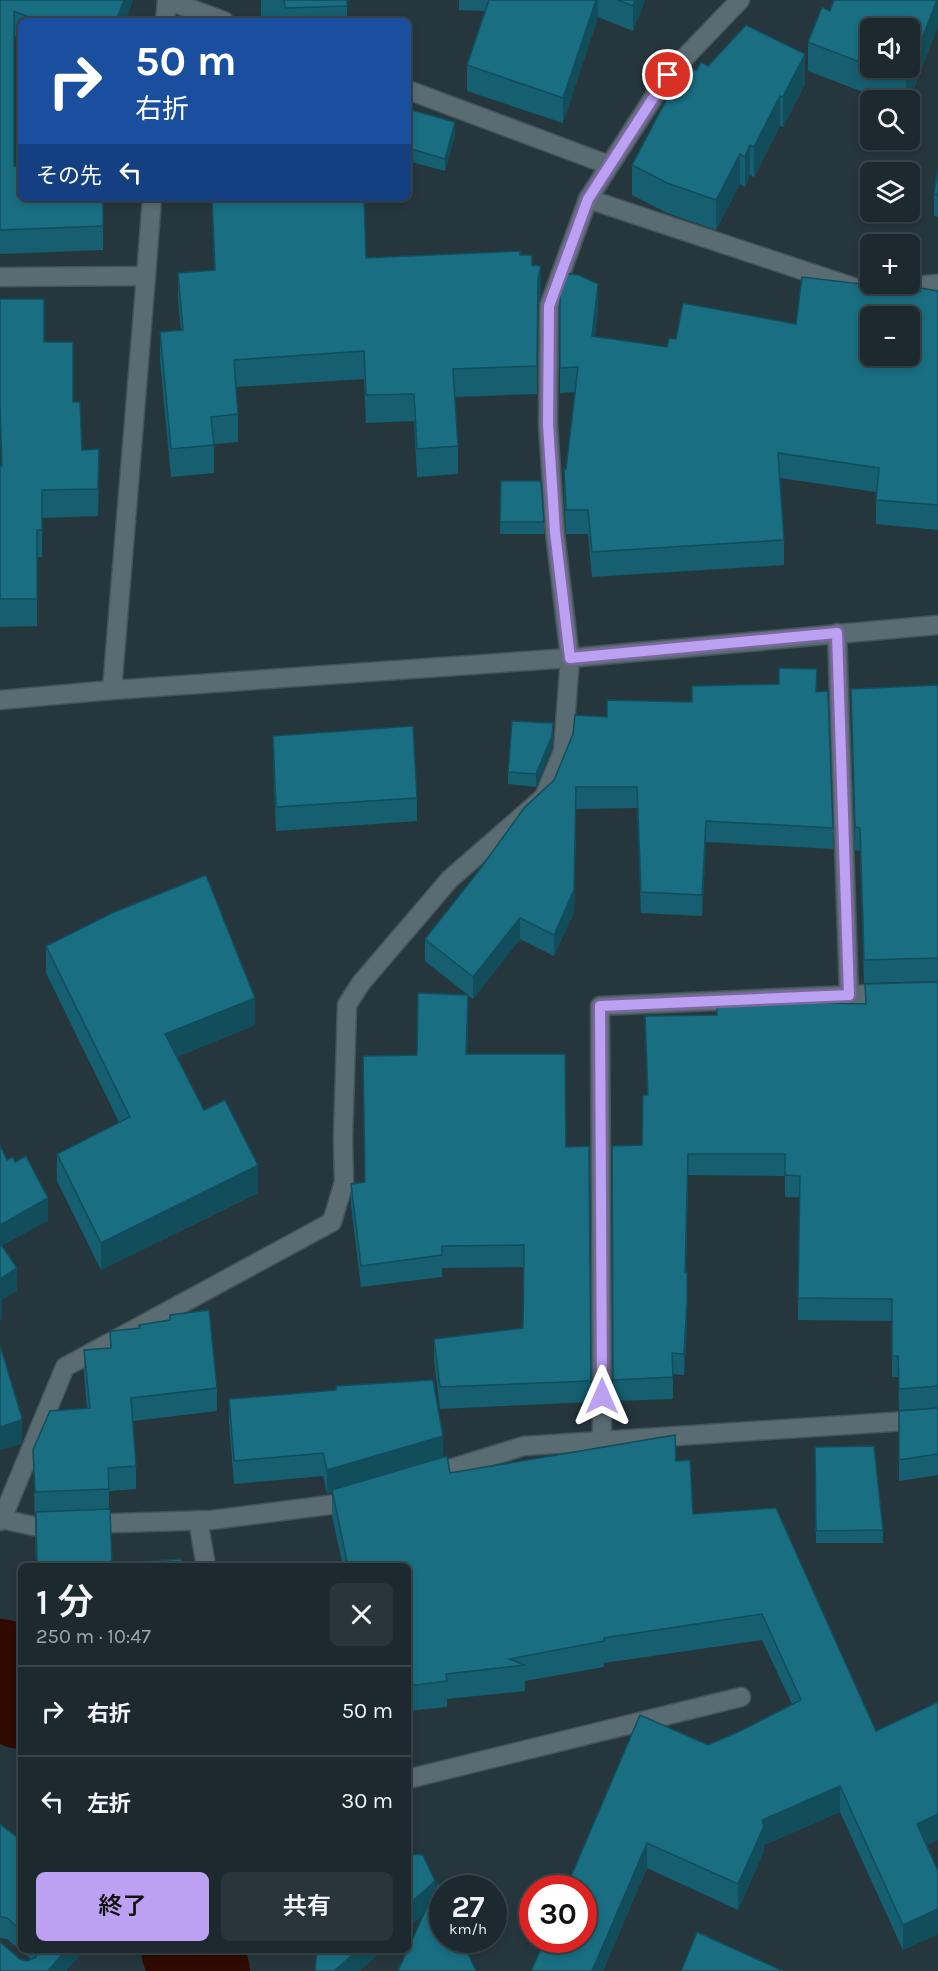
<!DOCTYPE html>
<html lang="ja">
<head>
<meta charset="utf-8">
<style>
  :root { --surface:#1c292e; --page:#29353a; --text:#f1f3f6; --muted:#a0a6aa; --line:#3a454a; --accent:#bca0f2 }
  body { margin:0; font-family:Karla,"Noto Sans JP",sans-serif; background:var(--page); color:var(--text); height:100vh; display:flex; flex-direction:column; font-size:22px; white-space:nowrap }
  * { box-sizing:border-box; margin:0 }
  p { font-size:20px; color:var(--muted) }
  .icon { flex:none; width:33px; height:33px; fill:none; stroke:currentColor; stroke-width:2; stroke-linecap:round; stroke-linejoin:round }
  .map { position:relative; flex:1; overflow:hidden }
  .drawer { position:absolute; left:18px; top:1563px; width:393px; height:390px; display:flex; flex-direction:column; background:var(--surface); border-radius:9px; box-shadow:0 3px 9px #0003,0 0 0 2px var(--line) }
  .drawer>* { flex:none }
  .guide { position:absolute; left:18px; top:18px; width:393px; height:183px; border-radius:9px; box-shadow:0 3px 9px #0003,0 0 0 2px var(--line); background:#1a4fa0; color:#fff; overflow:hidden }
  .controls { position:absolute; left:860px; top:18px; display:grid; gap:12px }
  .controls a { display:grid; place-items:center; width:60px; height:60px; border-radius:9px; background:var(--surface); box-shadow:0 3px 9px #0003,0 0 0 2px var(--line); font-size:30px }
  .speed { position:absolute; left:429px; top:1875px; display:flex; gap:12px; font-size:30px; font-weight:700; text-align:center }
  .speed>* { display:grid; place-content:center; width:78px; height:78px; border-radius:50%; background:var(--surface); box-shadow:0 3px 9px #0003,0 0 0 2px var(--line); line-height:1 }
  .speed small { font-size:15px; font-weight:400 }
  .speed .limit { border:9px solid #d22; background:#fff; color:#111 }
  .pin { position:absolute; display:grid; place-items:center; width:51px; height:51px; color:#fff; margin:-26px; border:3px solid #fff; border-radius:50%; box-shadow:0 2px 6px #0007 }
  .me { position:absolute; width:66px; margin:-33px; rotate:0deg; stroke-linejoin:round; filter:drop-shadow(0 0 4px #0008) }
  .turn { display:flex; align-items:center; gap:21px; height:126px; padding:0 18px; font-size:27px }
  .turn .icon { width:78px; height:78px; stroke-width:2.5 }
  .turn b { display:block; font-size:42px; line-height:51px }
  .then { display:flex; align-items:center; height:57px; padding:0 18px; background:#0003; gap:12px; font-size:22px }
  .round { display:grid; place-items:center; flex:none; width:63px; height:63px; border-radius:9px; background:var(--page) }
  .overview { display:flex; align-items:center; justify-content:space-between; height:102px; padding:0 18px }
  h1 { font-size:36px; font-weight:600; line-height:45px }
  .cta { display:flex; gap:12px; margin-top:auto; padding:12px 18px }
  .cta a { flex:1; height:69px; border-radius:9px; background:var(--accent); color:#111; font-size:24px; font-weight:600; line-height:69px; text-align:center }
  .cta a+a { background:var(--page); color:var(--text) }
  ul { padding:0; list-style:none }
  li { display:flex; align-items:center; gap:18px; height:90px; padding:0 18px; border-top:2px solid var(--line) }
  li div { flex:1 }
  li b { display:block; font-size:22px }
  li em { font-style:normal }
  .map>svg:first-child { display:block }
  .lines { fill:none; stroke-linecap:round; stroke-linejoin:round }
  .river { stroke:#2f0a00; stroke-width:90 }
  .minor-casing { stroke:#445459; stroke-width:21 }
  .minor { stroke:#586c72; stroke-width:18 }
  .wall { fill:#165f70; fill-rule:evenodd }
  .shaded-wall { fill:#124d5b }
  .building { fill:#196e82; stroke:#124d5b; stroke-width:1.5; fill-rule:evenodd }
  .route-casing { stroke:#7a689d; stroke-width:15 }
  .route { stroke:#bca0f2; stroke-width:10 }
</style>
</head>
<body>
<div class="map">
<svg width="938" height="1971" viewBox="0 0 938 1971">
  <rect width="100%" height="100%" fill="#25373d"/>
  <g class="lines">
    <!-- river -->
    <g class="river">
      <path d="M0,1664L21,1704"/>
      <path d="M186,1950L205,1971"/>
    </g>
    <defs>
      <g id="minor">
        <path d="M167,0L224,21"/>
        <path d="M165,21L167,0"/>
        <path d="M408,90L609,165"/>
        <path d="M588,199L862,290L938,284"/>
        <path d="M146,276L152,198"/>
        <path d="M0,277L146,276L112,690"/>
        <path d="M837,633L849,995L938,992"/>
        <path d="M0,700L112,690L570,658L938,625"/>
        <path d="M602,1442L600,1006L849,995"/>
        <path d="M427,1476L524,1446L938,1419"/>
        <path d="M2,1519L65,1367L332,1222L344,1182L343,1139L347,1005L361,983L450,879L544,797L563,751L570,658L555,533L548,424L549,306L588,199L668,75L740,0"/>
        <path d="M198,1520L206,1566"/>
        <path d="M0,1521L2,1519L33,1526L60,1525"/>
        <path d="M87,1524L212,1520L337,1504L355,1498"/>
        <path d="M408,1779L741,1697"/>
      </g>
    </defs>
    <!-- minor casing -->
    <use href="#minor" class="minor-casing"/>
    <!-- minor -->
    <use href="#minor" class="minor"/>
  </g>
  <!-- wall -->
  <g class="wall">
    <path d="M0,0H133L125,21H21V38L14,36V166L103,226V250L0,254Z"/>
    <path d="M261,0H350L347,1V21H261Z"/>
    <path d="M459,0H645L633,31L598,17L563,123L467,91V65L485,11L459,10Z"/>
    <path d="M830,11L938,26L909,101V100H884L808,71V42ZM870,28L909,68H870Z"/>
    <path d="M708,66L805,84L783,127L780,126L754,177L750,175L745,187L740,184L716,230L667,213L632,195V165L697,70Z"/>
    <path d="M408,109L455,135L445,171L408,161Z"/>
    <path d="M938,168V217L934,216V194Z"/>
    <path d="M212,198L366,258L520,255L532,265L541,294L538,306L537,394L455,397L458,446V474L417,477L414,421L366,423L364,379L236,387L238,414V442L214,444V473L171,477L160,360V332L181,330L178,301V273L214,270Z"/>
    <path d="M560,284L598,309L595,337L667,347L676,339L796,324L920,291H938V530L876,524V492L780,478L784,540V565L592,577L588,534H566V532L564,494V469H566L575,392L560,393Z"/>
    <path d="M0,299L44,342L73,402L82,450L99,477L98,516L42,518V557H37V626L0,627V466H1Z"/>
    <path d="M501,481L544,522V534H500Z"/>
    <path d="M938,685V981L864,983L860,851L855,850L851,689Z"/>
    <path d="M817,692L833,828V849L706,842L702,916L641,913L637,808L576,809L574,912L554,956L520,939L473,999L425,961V939L554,780L607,717L692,702Z"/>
    <path d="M273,736L417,798V821L276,831L273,759Z"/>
    <path d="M553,736L552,748L536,787L508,784V772Z"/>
    <path d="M46,946L255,1025L177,1057L204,1110L258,1193L101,1270L57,1181V1154L119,1122L46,973Z"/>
    <path d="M938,982V1475L899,1481V1411L937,1408L899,1410L898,1377H892V1321L798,1320L799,1197H785V1176L688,1175L686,1272H687V1323L684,1375L673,1374V1399L613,1401L612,1146L642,1145L647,1095L645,1016L717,1015L865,1004V984Z"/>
    <path d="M468,1016L467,1054L566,1147L589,1146L591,1402L440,1409L434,1360V1339L523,1328L524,1267L442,1268V1277L361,1287L351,1205V1184L364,1182L417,1055Z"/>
    <path d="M170,1315L217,1388V1411L133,1421L136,1466V1489L109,1491V1509L112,1564L182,1566H36L33,1450L87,1408L84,1374V1350L110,1348V1332L139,1328V1325L170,1320Z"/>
    <path d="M229,1399L443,1457L450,1473L676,1461L693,1514L876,1731L938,1840L927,1845L938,1871V1934L903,1950L840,1812L764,1845V1851L738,1910L647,1868L603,1971H531L708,1745L740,1731L792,1704L762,1640L604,1663V1667L525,1681V1691L447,1699V1707L408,1711V1566H343L332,1516V1492L327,1494L323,1476L234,1484L229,1423Z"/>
    <path d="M815,1447L883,1530V1543H816Z"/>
    <path d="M0,1824L21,1840V1950H84L66,1971H0L20,1959L26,1961L31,1959L7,1939L0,1938Z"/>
  </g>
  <!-- shaded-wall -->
  <g class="shaded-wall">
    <path d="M124,0H133L125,21H116Z"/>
    <path d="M596,0H598V17L563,123V98Z"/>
    <path d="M635,0H645L633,31V6Z"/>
    <path d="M937,0H938V26L909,101L906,100V80Z"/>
    <path d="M805,54V84L783,127V97Z"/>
    <path d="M780,96V126L754,177V147Z"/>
    <path d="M455,122V135L445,171V159Z"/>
    <path d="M750,145V175L745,187V157Z"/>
    <path d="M740,154V184L716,230V200Z"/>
    <path d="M541,266V294L538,306L537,394L538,278Z"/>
    <path d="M598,284V309L592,361V336Z"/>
    <path d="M99,449V477L98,516V489Z"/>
    <path d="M553,723L552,748L536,787V774Z"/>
    <path d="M576,809L574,912L554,956V935Z"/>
    <path d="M706,821V842L702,916V895Z"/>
    <path d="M520,918V939L473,999V977Z"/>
    <path d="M255,998V1025L165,1062V1034Z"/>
    <path d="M258,1165V1193L101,1270V1243Z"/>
    <path d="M48,1198V1221L1,1246L0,1254V1225Z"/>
    <path d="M17,1268V1291L2,1300V1319L0,1320V1279Z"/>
    <path d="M687,1302V1323L684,1375V1354Z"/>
    <path d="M22,1418V1441L21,1444L0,1450V1427Z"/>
    <path d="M443,1436V1459L327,1494V1470Z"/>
    <path d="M840,1786V1812L764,1845V1851L738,1910V1884L762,1820Z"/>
    <path d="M938,1814V1840L917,1850V1824Z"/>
    <path d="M647,1843V1868L603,1971H592Z"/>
    <path d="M435,1881V1904L408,1928V1905Z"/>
    <path d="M938,1909V1934L903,1950V1925Z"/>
    <path d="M66,1950H84L66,1971H48Z"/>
    <path d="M358,1950H383L360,1971H334Z"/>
  </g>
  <!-- building -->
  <g class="building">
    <path d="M0,0H124L116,21L112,19V21H39L14,11V166H21V198H103V226L0,230Z"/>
    <path d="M284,0H347V6L285,8Z"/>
    <path d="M489,0H596L563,98L467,65Z"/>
    <path d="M618,0H635L633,6Z"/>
    <path d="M834,0H937L906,80L873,68H909V28H870V66L808,42L822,7L830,11Z"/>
    <path d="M746,25L805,54L783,97L780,96L754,147L750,145L745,157L740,154L716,200L667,183L632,165L682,70H697L701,62L708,66Z"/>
    <path d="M408,109L455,122L445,159L408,148Z"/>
    <path d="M938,168V195L934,194Z"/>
    <path d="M212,198H364L366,258L520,251V255H532V265L541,266L538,278L537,366L453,369L458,446L417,449L414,394L366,395L364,351L234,360L238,414L211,417L214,445L171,449L160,332L183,330L178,273L215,270Z"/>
    <path d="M564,273L579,275L598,284L592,336L667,347L669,338L676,339L683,303L796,324L802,277L920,291V288L938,291V505L876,500L879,468L778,453L784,540L592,552L588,510H566V507L564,469H566L578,367L560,368V284ZM870,316H909V356H870Z"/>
    <path d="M0,299H44V342H73V402H80L82,450L99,449L98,489L42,490V530H37V599H0V466H2L0,405Z"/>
    <path d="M501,481H541L544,522H500Z"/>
    <path d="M779,668L817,669L816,692L828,691L833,828L706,821L702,895L641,892L637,787H576L574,890L554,935L520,918L473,977L425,939L480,869L524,808L554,780L573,734L575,715L607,717V700L692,702V686L779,684Z"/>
    <path d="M938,685V958L864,960L860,828L855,827L851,689Z"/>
    <path d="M512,721L553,723L552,736L536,774L508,772Z"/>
    <path d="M413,726L417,798L276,807L273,736Z"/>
    <path d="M206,875L255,998L165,1034L204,1110L225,1100L258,1165L101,1243L57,1154L130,1117L46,946L112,913Z"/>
    <path d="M938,982V1386L899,1389L898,1356H892V1299L798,1298L800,1176L785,1175V1154H688L685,1272H687V1302L684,1354L672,1353L673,1377L613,1380L612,1146L642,1145L643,1095H648L645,1016L717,1015V1000L866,1004L865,984Z"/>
    <path d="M418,993L468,995L466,1054H565L566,1147L589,1146L591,1381L440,1387L434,1339L523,1328L524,1245L442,1246V1255L361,1266L351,1184L365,1182L363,1056L417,1055Z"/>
    <path d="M0,1145L7,1160L13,1157L15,1162L26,1156L48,1198L0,1225Z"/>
    <path d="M0,1243L17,1268L0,1279Z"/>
    <path d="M209,1310L217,1388L131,1398L136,1466L108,1468L109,1489L35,1492L33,1450L50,1411L90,1408L84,1350L111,1348L110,1332L112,1331L140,1328L139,1325L170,1320V1315Z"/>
    <path d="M0,1345L22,1418L21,1420L0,1427Z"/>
    <path d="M433,1380L443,1436L327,1470L323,1453L234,1461L229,1399L336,1390V1386Z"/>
    <path d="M938,1408V1454L899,1460V1411Z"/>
    <path d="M675,1435L676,1461L690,1460L693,1514L776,1508L876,1731L938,1702V1814L917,1824L938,1871V1909L903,1925L840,1786L762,1820L764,1826L738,1884L647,1843L592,1971H531L545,1940H584V1888H566L640,1715L708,1745L740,1731L801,1700L762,1614L604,1638V1641L509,1659L525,1665L446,1674L447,1681L408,1686V1566H348L332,1490L447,1456L450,1473Z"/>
    <path d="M874,1446L883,1530L816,1531L815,1447Z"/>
    <path d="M110,1509L112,1564L181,1559L182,1566H37L36,1512Z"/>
    <path d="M0,1824L21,1840V1930L7,1918L0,1917Z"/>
    <path d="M408,1854L423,1855L435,1881L408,1905Z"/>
    <path d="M438,1883L442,1894V1940H462L476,1971H398Z"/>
    <path d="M697,1932L783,1971H681Z"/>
    <path d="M0,1942L20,1959L26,1961L35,1958L38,1953V1950H66L48,1971H0Z"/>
    <path d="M317,1950H358L334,1971H315Z"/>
  </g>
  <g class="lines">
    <defs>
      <path id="route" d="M602,1396L600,1006L849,995L837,633L570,658L555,532L548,424L549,306L588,199L668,75"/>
    </defs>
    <!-- route casing -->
    <use href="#route" class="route-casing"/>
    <!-- route -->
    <use href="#route" class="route"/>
  </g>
</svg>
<div class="controls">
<a><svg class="icon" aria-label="sound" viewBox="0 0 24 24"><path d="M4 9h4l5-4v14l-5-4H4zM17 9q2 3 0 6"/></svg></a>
<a><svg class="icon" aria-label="search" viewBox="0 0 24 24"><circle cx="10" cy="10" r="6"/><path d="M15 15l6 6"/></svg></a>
<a><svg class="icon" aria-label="layers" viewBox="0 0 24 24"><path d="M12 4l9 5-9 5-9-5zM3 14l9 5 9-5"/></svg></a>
<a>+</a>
<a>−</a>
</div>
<div class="speed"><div>27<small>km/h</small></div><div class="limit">30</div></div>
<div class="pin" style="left:668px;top:75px;background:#d93025"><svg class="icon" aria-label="arrive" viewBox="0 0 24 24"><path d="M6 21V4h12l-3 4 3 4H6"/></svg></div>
<svg class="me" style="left:602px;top:1396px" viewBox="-20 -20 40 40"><path d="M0-17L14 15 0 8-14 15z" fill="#bca0f2" stroke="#fff" stroke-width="4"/></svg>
<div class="guide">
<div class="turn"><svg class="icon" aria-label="right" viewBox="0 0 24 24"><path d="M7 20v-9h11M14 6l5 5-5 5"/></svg><div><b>50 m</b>右折</div></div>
<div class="then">その先<svg class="icon" aria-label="left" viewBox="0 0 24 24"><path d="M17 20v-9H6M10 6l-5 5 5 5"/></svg></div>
</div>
<section class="drawer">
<div class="overview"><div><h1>1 分</h1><p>250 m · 10:47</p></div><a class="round"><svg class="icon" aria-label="close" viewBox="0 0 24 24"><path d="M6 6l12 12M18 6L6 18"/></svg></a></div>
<ul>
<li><svg class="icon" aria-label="right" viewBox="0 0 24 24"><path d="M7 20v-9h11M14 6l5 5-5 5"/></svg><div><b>右折</b></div><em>50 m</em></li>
<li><svg class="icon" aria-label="left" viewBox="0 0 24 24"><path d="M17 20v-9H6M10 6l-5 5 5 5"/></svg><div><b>左折</b></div><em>30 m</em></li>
</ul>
<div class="cta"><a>終了</a><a>共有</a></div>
</section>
</div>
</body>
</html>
